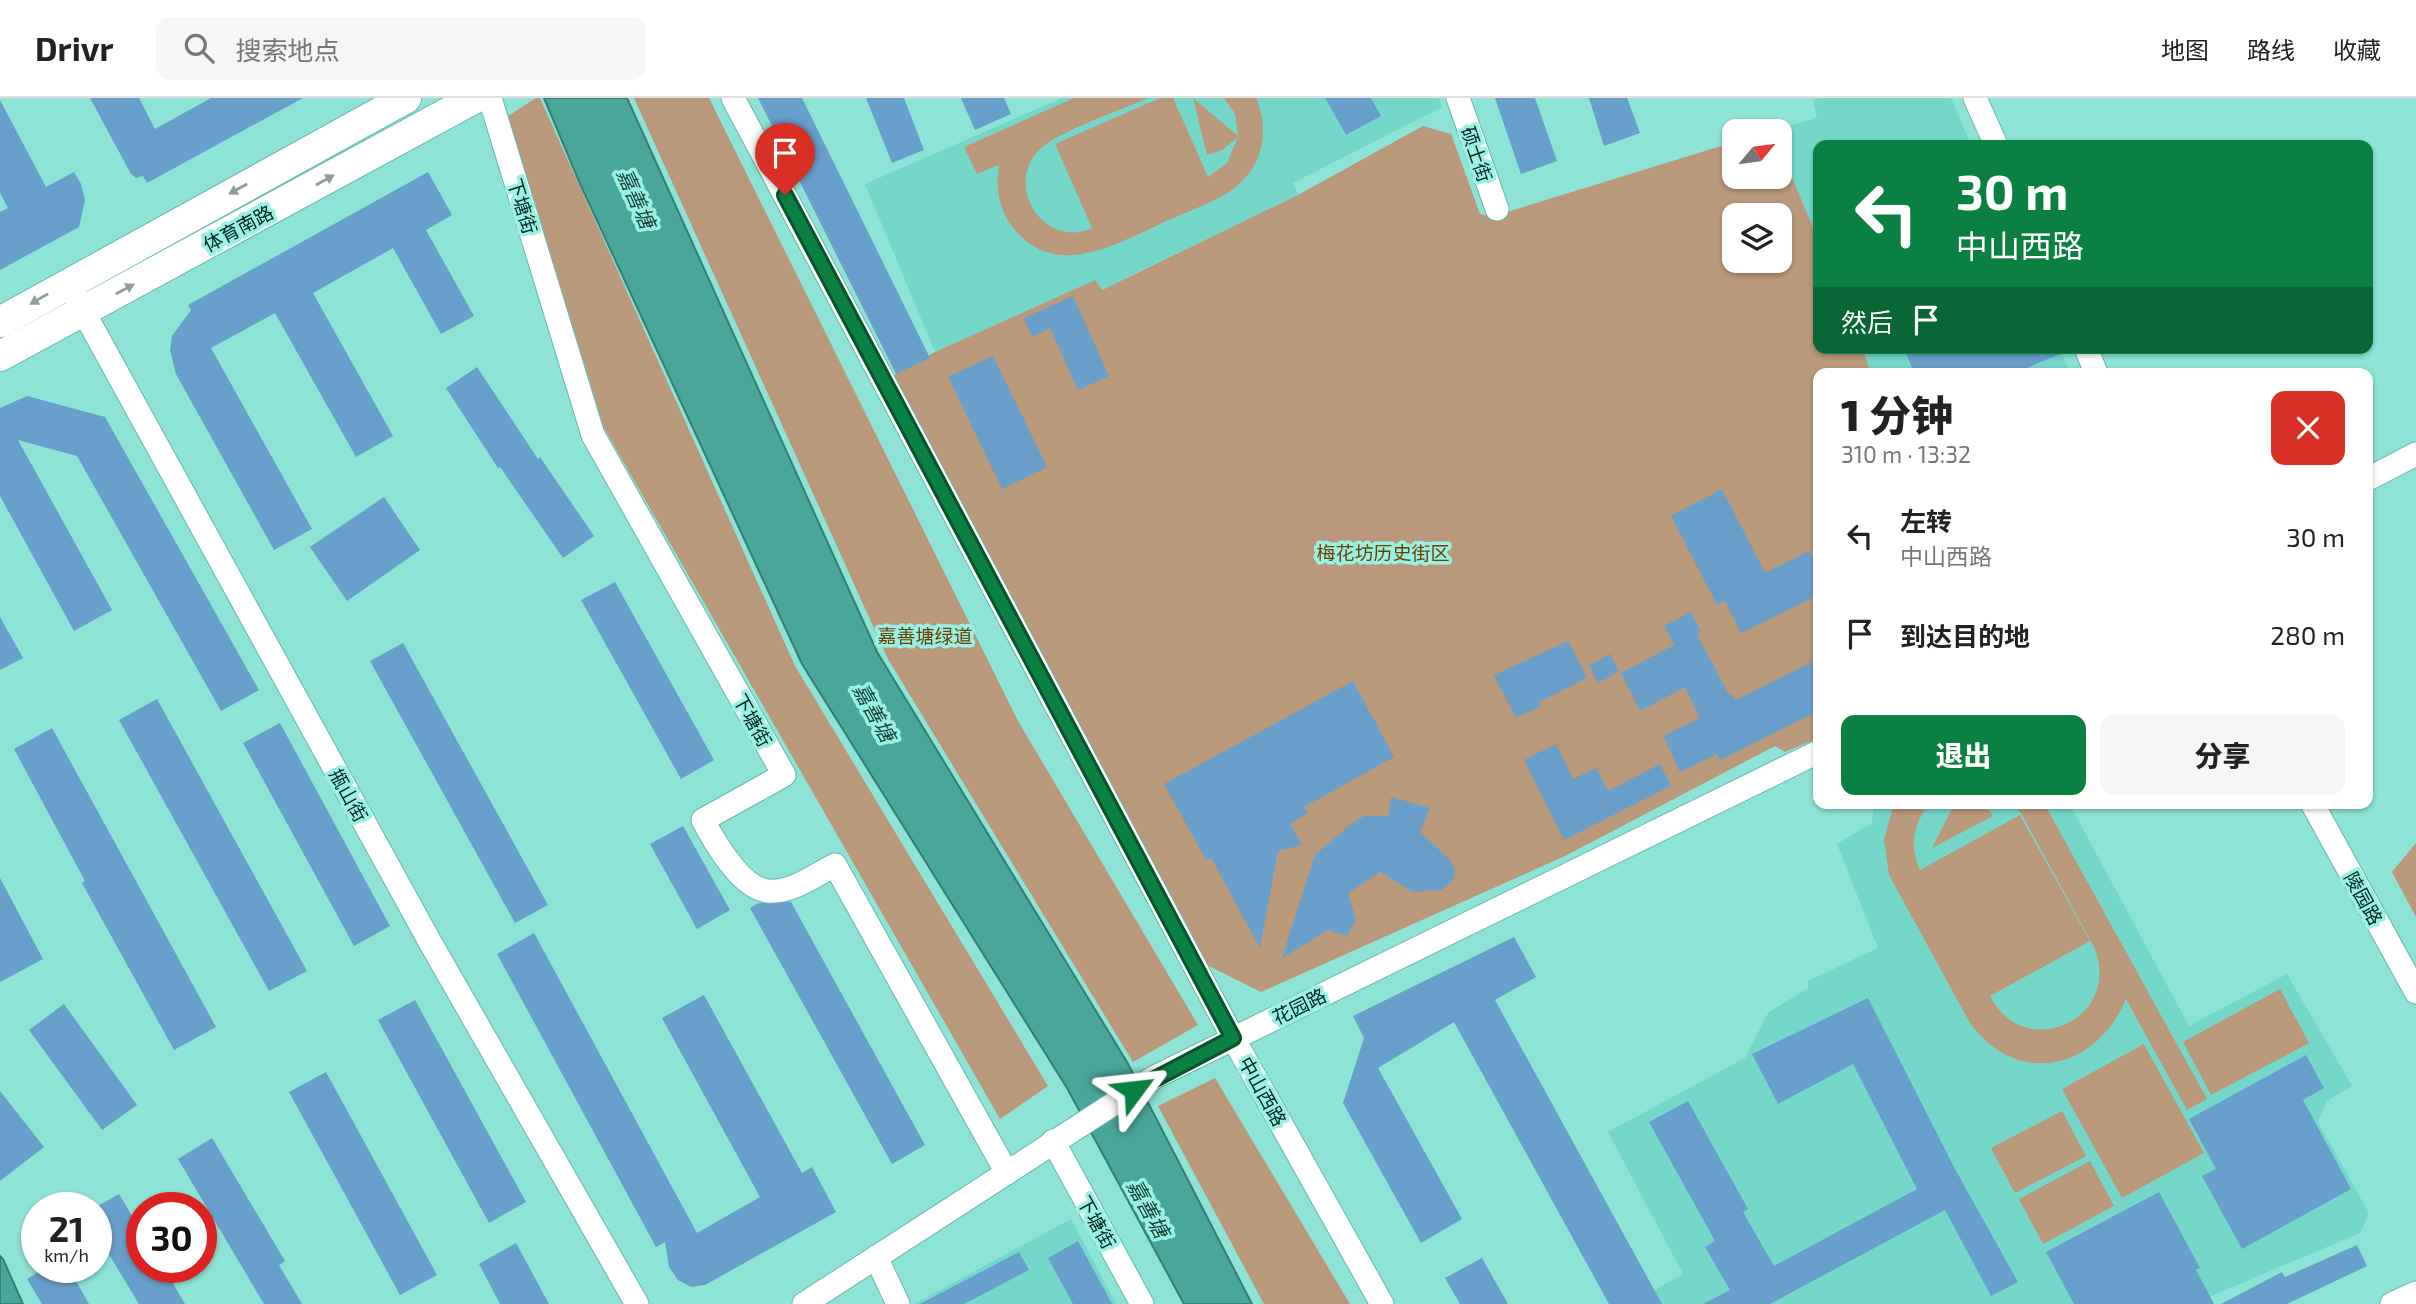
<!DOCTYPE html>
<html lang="zh">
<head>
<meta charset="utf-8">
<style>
  :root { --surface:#fff; --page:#f6f6f6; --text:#222; --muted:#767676; --line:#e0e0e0; --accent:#0b8043 }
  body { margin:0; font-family:"Exo 2","Noto Sans SC",sans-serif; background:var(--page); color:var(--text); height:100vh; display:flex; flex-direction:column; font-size:26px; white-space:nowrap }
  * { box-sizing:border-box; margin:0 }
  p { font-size:23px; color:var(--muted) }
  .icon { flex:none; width:38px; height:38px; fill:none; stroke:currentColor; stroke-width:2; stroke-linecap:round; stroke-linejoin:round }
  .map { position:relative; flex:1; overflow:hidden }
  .side { position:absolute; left:1813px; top:270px; width:560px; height:441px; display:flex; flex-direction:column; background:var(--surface); border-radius:14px; box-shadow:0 2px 5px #0004 }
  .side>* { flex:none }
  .guide { position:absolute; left:1813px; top:42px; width:560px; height:214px; border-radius:14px; box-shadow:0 2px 5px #0004; background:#0b8043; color:#fff; overflow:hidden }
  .needle { width:46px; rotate:61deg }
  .fabs { position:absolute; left:1722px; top:21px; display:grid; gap:14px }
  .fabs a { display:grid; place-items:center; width:70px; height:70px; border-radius:14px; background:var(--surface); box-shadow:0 2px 5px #0004; font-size:35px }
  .speed { position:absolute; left:21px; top:1094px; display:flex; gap:14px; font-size:35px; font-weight:700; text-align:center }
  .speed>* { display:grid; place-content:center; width:91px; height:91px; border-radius:50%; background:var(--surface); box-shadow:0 2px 5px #0004; line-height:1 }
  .speed small { font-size:18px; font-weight:400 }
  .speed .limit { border:10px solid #d22; background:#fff; color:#111 }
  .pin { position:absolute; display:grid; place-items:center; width:60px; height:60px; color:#fff; margin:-72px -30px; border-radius:50% 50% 50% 0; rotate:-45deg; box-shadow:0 0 7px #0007 }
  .pin .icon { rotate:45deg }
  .me { position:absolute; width:77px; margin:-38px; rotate:60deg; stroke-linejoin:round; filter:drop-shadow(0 0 5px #0008) }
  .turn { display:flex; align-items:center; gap:24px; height:147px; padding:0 28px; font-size:32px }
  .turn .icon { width:91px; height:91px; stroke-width:2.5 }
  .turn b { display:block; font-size:49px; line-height:60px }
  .then { display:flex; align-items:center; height:66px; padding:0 28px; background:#0003; gap:14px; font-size:26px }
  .round { display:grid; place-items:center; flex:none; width:74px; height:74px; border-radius:14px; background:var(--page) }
  .headline { display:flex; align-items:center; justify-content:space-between; height:119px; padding:0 28px }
  h1 { font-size:42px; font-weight:800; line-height:52px }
  .primary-button { display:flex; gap:14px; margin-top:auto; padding:14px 28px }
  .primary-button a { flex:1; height:80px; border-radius:14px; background:var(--accent); color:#fff; font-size:28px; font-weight:800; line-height:80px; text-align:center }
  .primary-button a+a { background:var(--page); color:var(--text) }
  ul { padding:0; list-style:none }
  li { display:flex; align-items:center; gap:21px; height:98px; padding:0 28px }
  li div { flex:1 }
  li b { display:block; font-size:26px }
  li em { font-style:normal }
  header { display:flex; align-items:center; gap:42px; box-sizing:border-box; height:98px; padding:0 35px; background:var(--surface); border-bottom:2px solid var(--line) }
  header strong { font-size:33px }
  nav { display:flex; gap:38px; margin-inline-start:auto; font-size:24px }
  .search { width:490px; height:63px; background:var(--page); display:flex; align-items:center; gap:18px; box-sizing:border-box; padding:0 24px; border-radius:14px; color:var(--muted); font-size:26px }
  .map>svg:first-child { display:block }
  .built { fill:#75d7ca }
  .green { fill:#ba987a; fill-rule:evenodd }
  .water { fill:#4aa69a; stroke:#347f76; stroke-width:2 }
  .building { fill:#699fcb }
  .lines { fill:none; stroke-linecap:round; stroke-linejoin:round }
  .minor-casing { stroke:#64bbaf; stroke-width:25 }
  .major-casing { stroke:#64bbaf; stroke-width:32 }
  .minor { stroke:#fff; stroke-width:23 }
  .major { stroke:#fff; stroke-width:30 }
  .oneway { fill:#8c9d9b }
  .route-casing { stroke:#07532c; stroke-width:18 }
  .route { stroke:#0b8043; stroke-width:12 }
  .labels { text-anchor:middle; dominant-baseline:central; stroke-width:7; stroke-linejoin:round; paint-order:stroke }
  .street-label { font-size:19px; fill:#002521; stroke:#99f0e3 }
  .park-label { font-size:19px; fill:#6f3f00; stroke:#99f0e3 }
  .water-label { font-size:21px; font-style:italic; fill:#1b453f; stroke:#99f0e3 }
</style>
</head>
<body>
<header>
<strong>Drivr</strong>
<div class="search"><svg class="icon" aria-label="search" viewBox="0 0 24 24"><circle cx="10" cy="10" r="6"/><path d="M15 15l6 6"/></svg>搜索地点</div>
<nav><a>地图</a><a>路线</a><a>收藏</a></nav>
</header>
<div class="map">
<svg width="2416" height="1206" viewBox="0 0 2416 1206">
  <rect width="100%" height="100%" fill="#8ce3d6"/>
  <!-- built -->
  <g class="built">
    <path d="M1062,0H1439L1442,9L1293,85L1298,97L1101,192L1095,182L935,254L865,86Z"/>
    <path d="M1818,0H1951L1971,47H1818V142L1780,50V33H1773L1817,20L1813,2Z"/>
    <path d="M1862,250H2059L2070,275H1871Z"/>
    <path d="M1874,705H2069L2189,928L2287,876L2352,988L2327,1003L2318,1024L2369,1115L2360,1135L2192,1206H1630L1683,1176L1608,1034L1745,960L1768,915L1808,890V883L1878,850L1837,746L1872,725Z"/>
    <path d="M1071,1121L1116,1206H914Z"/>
  </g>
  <!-- green -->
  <g class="green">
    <path d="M536,0H540L795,568L1048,988L1000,1021L604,330L508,18Z"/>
    <path d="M634,0H709L1018,623L1198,927L1133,964L888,561Z"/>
    <path d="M1074,0H1148C1122,12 1053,35 1037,54C1005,92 1046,151 1092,130L1055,46L1160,0H1173L1208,79L1227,65L1238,39L1222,52L1207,57L1193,0L1238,38L1235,16L1224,0H1256C1268,27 1265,58 1245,80C1227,101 1195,110 1171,121C1121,143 1059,184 1015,132C999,114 995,90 999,67L977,76L964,49Z"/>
    <path d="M1423,28L1451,36L1480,116L1491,119L1734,44V79H1780V50L1818,142V250H1862L1871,275H1818V640L1785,654L1775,648L1565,758L1261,894L1203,865L889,280L935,254L1095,182L1102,192L1298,97ZM1734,117H1780V163H1734Z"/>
    <path d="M1894,705H1930C1913,725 1909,749 1920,772L2020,717L2090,843L1990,898C2024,966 2124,921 2094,849L2021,715L2012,705H2044L2207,1001L2187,1012L2126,901C2097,971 2018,991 1970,925L1889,777L1884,742Z"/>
    <path d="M1955,705H1984L1993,718L1932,750Z"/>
    <path d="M2416,745V819L2392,774Z"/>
    <path d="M2280,891L2309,945L2211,997L2183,944Z"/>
    <path d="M2144,946L2204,1055L2122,1100L2062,991Z"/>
    <path d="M1215,980L1350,1206H1264L1158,1008Z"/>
    <path d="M2062,1013L2086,1058L2015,1095L1991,1050Z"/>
    <path d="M2090,1063L2114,1108L2043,1146L2019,1101Z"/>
  </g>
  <!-- water -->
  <g class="water">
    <path d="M544,0H627L877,554L1127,964L1252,1206H1184L1067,990L802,566L581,88Z"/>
    <path d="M0,1158L3,1161L23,1206H0Z"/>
  </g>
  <!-- building -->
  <g class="building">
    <path d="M90,0H139L155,31L211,0H303L147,85L143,78L136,80L131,76Z"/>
    <path d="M758,0H802L930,260L896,276Z"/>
    <path d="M866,0H904L924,52L892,65Z"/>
    <path d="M961,0H1004L1011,16L975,32Z"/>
    <path d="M1325,0H1371L1381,18L1346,37Z"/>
    <path d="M1495,0H1535L1557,63L1521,76Z"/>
    <path d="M1589,0H1627L1640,35L1604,48Z"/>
    <path d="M0,2L46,89L74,74L81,86L85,102L79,129L0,172V114L8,110L0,95Z"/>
    <path d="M428,74L452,117L426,132L474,218L441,236L393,150L313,195L393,338L356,359L275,215L211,250L312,431L274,452L176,276L170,252L172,238L191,212L188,207Z"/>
    <path d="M1073,198L1109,278L1078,292L1050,230L1032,239L1024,220Z"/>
    <path d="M1904,250H2072V251L2015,275H1914Z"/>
    <path d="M993,258L1047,369L1002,391L948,279Z"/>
    <path d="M477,269L538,361L540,359L594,438L563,460L500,369L498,370L446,290Z"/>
    <path d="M27,298L105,319L259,592L221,613L77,358L18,342L112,512L74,533L0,398V310Z"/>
    <path d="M1722,391L1765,475L1809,453L1818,472V497L1741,535L1725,503L1717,507L1671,418Z"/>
    <path d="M384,399L420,452L347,503L310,449Z"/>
    <path d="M615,484L714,662L681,681L581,502Z"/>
    <path d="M1691,514L1701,534L1697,536L1729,597L1732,596L1736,602L1818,561V613L1720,662L1717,656L1680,674L1663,638L1700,620L1685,589L1640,613L1621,575L1674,547L1664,528Z"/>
    <path d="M0,519L23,560L0,572Z"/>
    <path d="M1568,543L1587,580L1539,604L1541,608L1516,620L1494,577Z"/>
    <path d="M403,545L548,807L515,825L370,563Z"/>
    <path d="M1610,556L1619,573L1598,585L1589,567Z"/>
    <path d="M1353,583L1394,659L1304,709L1308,715L1290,726L1302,747L1278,753L1260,850L1211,760L1206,762L1164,686Z"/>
    <path d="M157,601L307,873L269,893L119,622Z"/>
    <path d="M280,625L390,828L354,848L243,645Z"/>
    <path d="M52,630L216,929L174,952L82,785L85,783L14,651Z"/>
    <path d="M1556,646L1573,681L1596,670L1608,693L1660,666L1671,688L1564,742L1524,662Z"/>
    <path d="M1391,699L1430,710L1420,734L1450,762L1455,774L1453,782L1442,792L1413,794L1380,774L1348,795L1356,822L1347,838L1328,832L1282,860L1315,757L1351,726L1364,718H1388Z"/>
    <path d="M683,728L730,812L697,831L650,746Z"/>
    <path d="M0,780L43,861L0,884Z"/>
    <path d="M791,804L925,1047L892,1066L750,810L759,805Z"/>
    <path d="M534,835L697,1135L760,1099L662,920L704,897L802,1075L812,1069L836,1114L705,1187L691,1189L678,1182L669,1169L665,1144L656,1149L497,856Z"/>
    <path d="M1514,839L1536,879L1495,902L1662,1206H1609L1454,924L1378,970L1462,1121L1421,1145L1343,1005L1364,940L1353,918Z"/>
    <path d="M1868,900L1955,1071L2018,1184L1991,1198L1945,1112L1770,1206H1703L1730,1192L1705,1149L1715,1143L1649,1024L1688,1003L1748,1111L1743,1114L1774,1168L1917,1091L1853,966L1778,1006L1752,956Z"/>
    <path d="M415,902L526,1104L489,1125L378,922Z"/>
    <path d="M64,906L137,1007L102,1032L29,932Z"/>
    <path d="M2306,957L2324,990L2303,1002L2351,1091L2242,1151L2202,1078L2216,1071L2189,1021Z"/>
    <path d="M326,974L437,1177L400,1197L289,994Z"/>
    <path d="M0,993L44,1049L0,1083Z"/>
    <path d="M212,1040L285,1163L279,1167L302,1206H264L178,1061Z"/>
    <path d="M2159,1094L2200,1170L2196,1172L2214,1206H2074L2046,1154Z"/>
    <path d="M119,1096L142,1134V1169H163L185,1206H139L96,1135V1109Z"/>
    <path d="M1078,1143L1112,1206H1073L1048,1160Z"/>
    <path d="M516,1145L549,1206H500L479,1166Z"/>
    <path d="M2357,1147L2367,1168L2287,1206H2221L2282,1174L2285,1179Z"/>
    <path d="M1019,1154L1029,1172L964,1206H920Z"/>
    <path d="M1482,1160L1508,1206H1460L1445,1180Z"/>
    <path d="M47,1169H68L89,1206H42L27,1181Z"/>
  </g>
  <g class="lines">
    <defs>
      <g id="minor">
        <path d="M490,0L593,337L784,677L703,722C714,743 741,791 768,793C792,795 815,777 835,767L1007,1075"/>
        <path d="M733,0L1233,940L1382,1206"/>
        <path d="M1458,0L1497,111"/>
        <path d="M1975,0L1996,47"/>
        <path d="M76,200L430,844L637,1206"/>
        <path d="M2086,250L2096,275"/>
        <path d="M2368,381L2416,356"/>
        <path d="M2312,705L2416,894"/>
        <path d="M1053,1043L1142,1206"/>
        <path d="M876,1159L898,1206"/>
        <path d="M804,1206L1155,979L1818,654"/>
        <path d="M2392,1206L2416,1195"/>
      </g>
      <g id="major">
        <path d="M0,224L406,0"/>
        <path d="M0,258L475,0"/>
      </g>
    </defs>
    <!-- minor casing -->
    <use href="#minor" class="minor-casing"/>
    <!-- major casing -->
    <use href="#major" class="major-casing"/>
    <!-- minor -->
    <use href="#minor" class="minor"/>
    <!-- major -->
    <use href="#major" class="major"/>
  </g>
  <!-- one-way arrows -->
  <defs><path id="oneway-solid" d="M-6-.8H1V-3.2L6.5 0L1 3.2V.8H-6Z" transform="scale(1.75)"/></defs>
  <g class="oneway">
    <use href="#oneway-solid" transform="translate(325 82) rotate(-29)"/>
    <use href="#oneway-solid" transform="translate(238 91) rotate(151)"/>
    <use href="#oneway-solid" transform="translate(125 191) rotate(-28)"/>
    <use href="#oneway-solid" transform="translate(39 201) rotate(150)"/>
  </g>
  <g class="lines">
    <defs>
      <path id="route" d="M785,97L1233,940L1134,992"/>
    </defs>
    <!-- route casing -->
    <use href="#route" class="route-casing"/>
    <!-- route -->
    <use href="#route" class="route"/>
  </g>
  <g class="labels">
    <!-- street labels -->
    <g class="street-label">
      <text transform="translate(1477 56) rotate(71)">硕士街</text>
      <text transform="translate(523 108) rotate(73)">下塘街</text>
      <text transform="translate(238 130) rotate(-28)">体育南路</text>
      <text transform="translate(753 622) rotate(61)">下塘街</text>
      <text transform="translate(349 697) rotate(61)">甁山街</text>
      <text transform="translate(2364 800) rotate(61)">陵园路</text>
      <text transform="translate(1299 908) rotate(-26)">花园路</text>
      <text transform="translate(1263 993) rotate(61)">中山西路</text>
      <text transform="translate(1097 1124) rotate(61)">下塘街</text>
    </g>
    <!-- park labels -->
    <g class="park-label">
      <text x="1383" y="454">梅花坊历史街区</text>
      <text x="925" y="537">嘉善塘绿道</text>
    </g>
    <!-- water labels -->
    <g class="water-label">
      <text transform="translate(637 100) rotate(66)">嘉善塘</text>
      <text transform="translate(875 614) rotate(61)">嘉善塘</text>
      <text transform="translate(1149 1110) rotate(61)">嘉善塘</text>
    </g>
  </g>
</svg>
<div class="fabs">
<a><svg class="needle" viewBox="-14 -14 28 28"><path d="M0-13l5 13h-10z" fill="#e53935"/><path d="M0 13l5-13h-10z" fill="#767676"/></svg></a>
<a><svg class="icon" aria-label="layers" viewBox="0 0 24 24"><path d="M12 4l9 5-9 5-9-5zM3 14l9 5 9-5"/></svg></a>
</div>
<div class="speed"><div>21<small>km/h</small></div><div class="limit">30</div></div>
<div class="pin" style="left:785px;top:97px;background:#d93025"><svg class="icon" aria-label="arrive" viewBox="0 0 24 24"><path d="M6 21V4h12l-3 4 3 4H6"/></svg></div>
<svg class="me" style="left:1134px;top:992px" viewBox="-20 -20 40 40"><path d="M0-17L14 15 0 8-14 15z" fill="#0b8043" stroke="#fff" stroke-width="4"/></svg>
<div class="guide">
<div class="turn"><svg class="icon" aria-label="left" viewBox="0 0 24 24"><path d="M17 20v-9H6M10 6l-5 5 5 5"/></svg><div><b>30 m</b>中山西路</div></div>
<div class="then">然后<svg class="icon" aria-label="arrive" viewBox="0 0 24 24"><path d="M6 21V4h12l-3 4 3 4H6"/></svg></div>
</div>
<section class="side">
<div class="headline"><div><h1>1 分钟</h1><p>310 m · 13:32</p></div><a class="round" style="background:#d93025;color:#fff"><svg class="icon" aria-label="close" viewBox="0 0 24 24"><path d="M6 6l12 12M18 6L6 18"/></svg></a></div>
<ul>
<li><svg class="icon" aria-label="left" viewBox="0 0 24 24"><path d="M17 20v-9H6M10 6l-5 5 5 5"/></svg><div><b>左转</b><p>中山西路</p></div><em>30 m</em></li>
<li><svg class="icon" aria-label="arrive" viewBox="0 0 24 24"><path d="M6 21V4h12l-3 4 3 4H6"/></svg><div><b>到达目的地</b></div><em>280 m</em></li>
</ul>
<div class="primary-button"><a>退出</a><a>分享</a></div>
</section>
</div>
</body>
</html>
